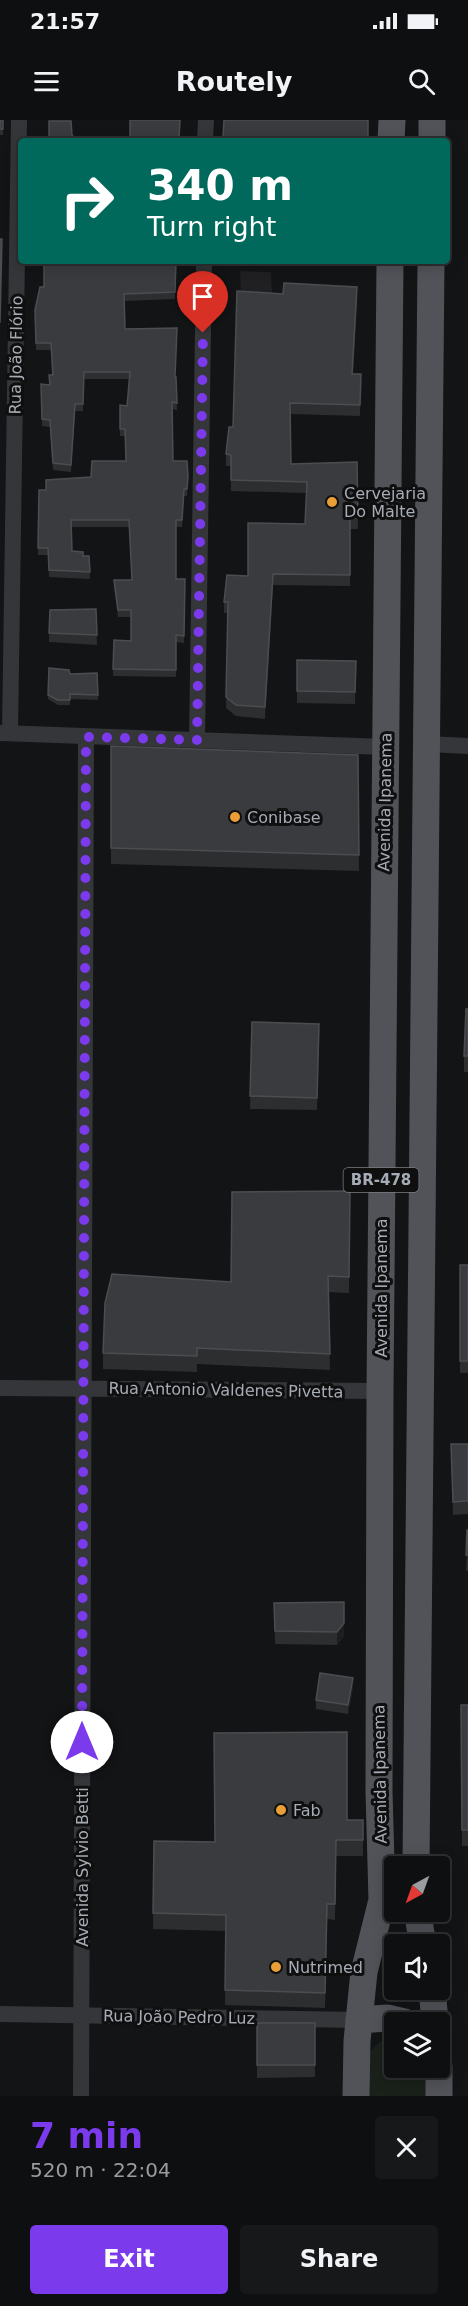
<!DOCTYPE html>
<html lang="en">
<head>
<meta charset="utf-8">
<style>
  :root { --surface:#0e0f10; --page:#171819; --text:#f1f3f6; --muted:#9b9c9f; --line:#2e2f30; --accent:#7c3aed }
  body { margin:0; font-family:"DejaVu Sans",sans-serif; background:var(--page); color:var(--text); height:100vh; display:flex; flex-direction:column; font-size:22px; white-space:nowrap }
  * { box-sizing:border-box; margin:0 }
  p { font-size:20px; color:var(--muted) }
  .icon { flex:none; width:33px; height:33px; fill:none; stroke:currentColor; stroke-width:2; stroke-linecap:round; stroke-linejoin:round }
  .map { position:relative; height:1976px; overflow:hidden }
  .drawer { display:flex; flex-direction:column; background:var(--surface); flex:1 }
  .drawer>* { flex:none }
  .banner { position:absolute; left:18px; top:18px; width:432px; height:126px; border-radius:6px; box-shadow:0 3px 15px #0003,0 0 0 2px var(--line); background:#00695c; color:#fff; overflow:hidden }
  .needle { width:39px; rotate:221deg }
  .tools { position:absolute; left:384px; top:1736px; display:grid; gap:12px }
  .tools a { display:grid; place-items:center; width:66px; height:66px; border-radius:6px; background:var(--surface); box-shadow:0 3px 15px #0003,0 0 0 2px var(--line); font-size:30px }
  .pin { position:absolute; display:grid; place-items:center; width:51px; height:51px; color:#fff; margin:-62px -26px; border-radius:50% 50% 50% 0; rotate:-45deg; box-shadow:0 0 6px #0007 }
  .pin .icon { rotate:45deg }
  .me { position:absolute; width:66px; margin:-33px; rotate:0deg; stroke-linejoin:round; filter:drop-shadow(0 0 4px #0008) }
  .turn { display:flex; align-items:center; gap:21px; height:126px; padding:0 30px; font-size:27px }
  .turn .icon { width:78px; height:78px; stroke-width:2.5 }
  .turn b { display:block; font-size:42px; line-height:51px }
  .round { display:grid; place-items:center; flex:none; width:63px; height:63px; border-radius:6px; background:var(--page) }
  .headline { display:flex; align-items:center; justify-content:space-between; height:102px; padding:0 30px }
  h1 { font-size:36px; font-weight:600; line-height:45px; color:var(--accent) }
  .button { display:flex; gap:12px; margin-top:auto; padding:12px 30px }
  .button a { flex:1; height:69px; border-radius:6px; background:var(--accent); color:#fff; font-size:24px; font-weight:600; line-height:69px; text-align:center }
  .button a+a { background:var(--page); color:var(--text) }
  .status { display:flex; justify-content:space-between; align-items:center; height:42px; padding:0 30px; background:var(--surface); direction:ltr }
  .status svg { height:16px; fill:currentColor }
  header { display:flex; justify-content:space-between; align-items:center; height:78px; padding:0 30px; background:var(--surface); font-size:27px; font-weight:600 }
  .map>svg:first-child { display:block }
  .built { fill:#202022 }
  .green { fill:#1a201a }
  .lines { fill:none; stroke-linecap:round; stroke-linejoin:round }
  .street { stroke:#35363a; stroke-width:16 }
  .primary { stroke:#515359; stroke-width:27 }
  .wall { fill:#2d2e30 }
  .shaded-wall { fill:#1d1e1f }
  .building { fill:#3a3b3e; stroke:#4b4d51; stroke-width:1.5 }
  .route { stroke:#7c3aed; stroke-width:10; stroke-dasharray:0 18 }
  .poi-dot { fill:#ea9f36; stroke:#0f0f10; stroke-width:2 }
  .labels { text-anchor:middle; dominant-baseline:central; stroke-width:6; stroke-linejoin:round; paint-order:stroke }
  .shield { fill:#0f0f10; stroke:#797d84; stroke-width:1.5 }
  .shield-label { font-size:15px; font-weight:bold; fill:#a6acb5 }
  .street-label { font-size:16px; fill:#a6acb5; stroke:#0f0f10 }
  .poi-label { font-size:16px; fill:#a6acb5; stroke:#0f0f10; text-anchor:start }
</style>
</head>
<body>
<div class="status"><b>21:57</b><svg viewBox="0 0 49 12"><path d="M0 12V9h3v3zM5 12V6h3v6zM10 12V3h3v9zM15 12V0h3v12zM26 1h20v11H26zM47 4h2v5h-2z"/></svg></div>
<header><svg class="icon" aria-label="menu" viewBox="0 0 24 24"><path d="M4 6h16M4 12h16M4 18h16"/></svg>Routely<svg class="icon" aria-label="search" viewBox="0 0 24 24"><circle cx="10" cy="10" r="6"/><path d="M15 15l6 6"/></svg></header>
<div class="map">
<svg width="468" height="1976" viewBox="0 0 468 1976">
  <rect width="100%" height="100%" fill="#131415"/>
  <!-- built -->
  <path class="built" d="M240,151L271,152L272,174L241,172Z"/>
  <!-- green -->
  <path class="green" d="M394,1914V1947H428V1976H369C367,1943 360,1930 394,1914Z"/>
  <g class="lines">
    <!-- street -->
    <g class="street">
      <path d="M205,21L206,0"/>
      <path d="M1,613L385,627"/>
      <path d="M10,613L19,0"/>
      <path d="M197,620L204,141"/>
      <path d="M427,624L468,626"/>
      <path d="M0,1268L380,1271"/>
      <path d="M0,1894L359,1900"/>
      <path d="M81,1976L86,617"/>
    </g>
    <!-- primary -->
    <g class="primary">
      <path d="M391,21L392,0"/>
      <path d="M432,21V0"/>
      <path d="M416,1746L431,141"/>
      <path d="M417,1791L423,1824"/>
      <path d="M432,1869L435,1902"/>
      <path d="M359,1900L387,1898L404,1902"/>
      <path d="M439,1947V1976"/>
      <path d="M356,1976L357,1921L364,1852L382,1780L379,1671L380,1271L390,141"/>
    </g>
  </g>
  <!-- wall -->
  <g class="wall">
    <rect x="0" y="0" width="3" height="15"/>
    <path d="M180,0L179,21H117H130Z"/>
    <path d="M224,0H368V21H223Z"/>
    <path d="M176,141L175,179L124,181L125,209L175,257H176L177,290L172,289L173,341L188,362L187,376H184L182,407H176V459H185L184,523L176,522V557L113,556L114,520L131,521V497H118L114,467V460H132L129,407H72V431L83,436H89L90,459L49,457L48,435H38L39,370H46L91,357L126,341L125,316H120V285L127,286L130,259H84L83,291H75L71,352L53,350L50,307L42,306L41,271L50,265L52,255L51,230H36L35,190L44,167Z"/>
    <path d="M357,178L353,254H361L360,296L290,294L291,344L357,342L358,409H350V466L273,465L265,599L236,596L226,588L228,493H224V482L248,456L305,404L307,373L231,371V346H226V334L233,307Z"/>
    <path d="M96,489L97,525L49,522V513Z"/>
    <path d="M297,540L356,541L355,584L297,583Z"/>
    <path d="M49,548L70,554L97,553L98,580L70,579V585H58L48,579Z"/>
    <path d="M111,626L358,635L359,751L111,744Z"/>
    <path d="M468,889V952H464V936Z"/>
    <path d="M252,902L319,904L317,990L250,989Z"/>
    <path d="M350,1071L349,1173L328,1172L330,1250L197,1244V1252L103,1249V1233L231,1162Z"/>
    <rect x="460" y="1145" width="8" height="108"/>
    <path d="M451,1324H468V1394L453,1395Z"/>
    <path d="M468,1410V1451H466Z"/>
    <path d="M344,1482V1516L337,1525L275,1524L274,1483Z"/>
    <path d="M353,1568L348,1594L316,1589V1580Z"/>
    <path d="M461,1585H468V1726H462Z"/>
    <path d="M347,1700H363V1736H336L335,1800L327,1799L325,1888L225,1885L226,1811L153,1809L154,1721L215,1722Z"/>
    <path d="M257,1903H315V1957L257,1958Z"/>
  </g>
  <!-- shaded-wall -->
  <g class="shaded-wall">
    <path d="M273,454V465L265,599V587Z"/>
    <path d="M344,1503V1516L337,1525V1512Z"/>
    <path d="M353,1558V1568L348,1594V1585Z"/>
  </g>
  <!-- building -->
  <g class="building">
    <rect x="0" y="0" width="3" height="9"/>
    <path d="M130,0H180L179,18L166,17V21H117H130Z"/>
    <path d="M224,0H368V19H281V21H232V18L223,17Z"/>
    <path d="M49,1H71L72,15L77,21H49Z"/>
    <path d="M0,119H2L0,203Z"/>
    <path d="M44,141H176L175,172L124,174L125,209L177,208L175,257H176L177,283L172,282L173,341H187L188,356L187,369H184L182,400H176V459H185L184,516L176,515V550L113,549L114,520L131,521V490H118L114,460H132L129,400H71L72,431L83,432V436H89L90,452L49,450L48,428H38L39,370H46V360L91,357L92,341H126L125,309H120V285L127,286L130,252H84L83,284H75L71,345L53,343L50,300L42,299L41,264L50,265L49,255H53L51,223H36L35,190L40,167H44Z"/>
    <path d="M284,163L357,167L352,254H361L360,285L290,283L291,344L357,342L358,398H350V455L273,454L265,587L236,585L226,577L228,482H224L227,455L248,456V403L305,404L307,362L231,360V335L226,334L229,307H233L237,171L283,174Z"/>
    <path d="M96,489L97,515L49,513L50,490Z"/>
    <path d="M297,540L356,541L355,572L297,571Z"/>
    <path d="M49,548L69,550L70,554L97,553L98,575L70,574V580H58L48,575Z"/>
    <path d="M111,626L358,635L359,735L111,728Z"/>
    <path d="M466,889H468V936H464Z"/>
    <path d="M252,902L319,904L317,978L250,976Z"/>
    <path d="M350,1071L349,1157L328,1156L330,1234L197,1228V1236L103,1233L105,1183L112,1154L231,1162L232,1072Z"/>
    <rect x="460" y="1145" width="8" height="96"/>
    <path d="M451,1324H468V1381L453,1382Z"/>
    <path d="M467,1410H468V1435H466Z"/>
    <path d="M344,1482V1503L337,1512L275,1511L274,1483Z"/>
    <path d="M320,1553L353,1558L348,1585L316,1580Z"/>
    <path d="M461,1585H468V1710H462Z"/>
    <path d="M347,1612V1700H363V1720H336L335,1784H327L325,1873L225,1870L226,1795L153,1793L154,1721L215,1722L214,1613Z"/>
    <rect x="257" y="1903" width="58" height="42"/>
  </g>
  <g class="lines">
    <!-- route -->
    <path class="route" d="M82,1622L86,617L197,620L203,213"/>
  </g>
  <!-- markers -->
  <g class="poi-dot">
    <circle cx="332" cy="382" r="6"/>
    <circle cx="235" cy="697" r="6"/>
    <circle cx="281" cy="1690" r="6"/>
    <circle cx="276" cy="1847" r="6"/>
  </g>
  <g class="labels">
    <!-- shield labels -->
    <rect class="shield" x="343.5" y="1048" width="75" height="24" rx="4.5"/>
    <g class="shield-label">
      <text x="381" y="1060">BR-478</text>
    </g>
    <!-- street labels -->
    <g class="street-label">
      <text transform="translate(16 235) rotate(-89)">Rua João Flório</text>
      <text transform="translate(385 682) rotate(-89)">Avenida Ipanema</text>
      <text transform="translate(381 1168) rotate(-90)">Avenida Ipanema</text>
      <text transform="translate(226 1270) rotate(1)">Rua Antonio Valdenes Pivetta</text>
      <text transform="translate(380 1654) rotate(-91)">Avenida Ipanema</text>
      <text transform="translate(82 1747) rotate(-90)">Avenida Sylvio Betti</text>
      <text transform="translate(179 1897) rotate(1)">Rua João Pedro Luz</text>
    </g>
    <!-- poi labels -->
    <g class="poi-label">
      <text x="344" y="373">Cervejaria<tspan x="344" dy="18">Do Malte</tspan></text>
      <text x="247" y="697">Conibase</text>
      <text x="293" y="1690">Fab</text>
      <text x="288" y="1847">Nutrimed</text>
    </g>
  </g>
</svg>
<div class="tools">
<a><svg class="needle" viewBox="-14 -14 28 28"><path d="M0-13l5 13h-10z" fill="#e53935"/><path d="M0 13l5-13h-10z" fill="#9b9c9f"/></svg></a>
<a><svg class="icon" aria-label="sound" viewBox="0 0 24 24"><path d="M4 9h4l5-4v14l-5-4H4zM17 9q2 3 0 6"/></svg></a>
<a><svg class="icon" aria-label="layers" viewBox="0 0 24 24"><path d="M12 4l9 5-9 5-9-5zM3 14l9 5 9-5"/></svg></a>
</div>
<div class="pin" style="left:203px;top:213px;background:#d93025"><svg class="icon" aria-label="arrive" viewBox="0 0 24 24"><path d="M6 21V4h12l-3 4 3 4H6"/></svg></div>
<svg class="me" style="left:82px;top:1622px" viewBox="-20 -20 40 40"><circle r="19" fill="#fff"/><path d="M0-13L10 11 0 6-10 11z" fill="#7c3aed"/></svg>
<div class="banner">
<div class="turn"><svg class="icon" aria-label="right" viewBox="0 0 24 24"><path d="M7 20v-9h11M14 6l5 5-5 5"/></svg><div><b>340 m</b>Turn right</div></div>
</div>
</div>
<section class="drawer">
<div class="headline"><div><h1>7 min</h1><p>520 m · 22:04</p></div><a class="round"><svg class="icon" aria-label="close" viewBox="0 0 24 24"><path d="M6 6l12 12M18 6L6 18"/></svg></a></div>
<div class="button"><a>Exit</a><a>Share</a></div>
</section>
</body>
</html>
